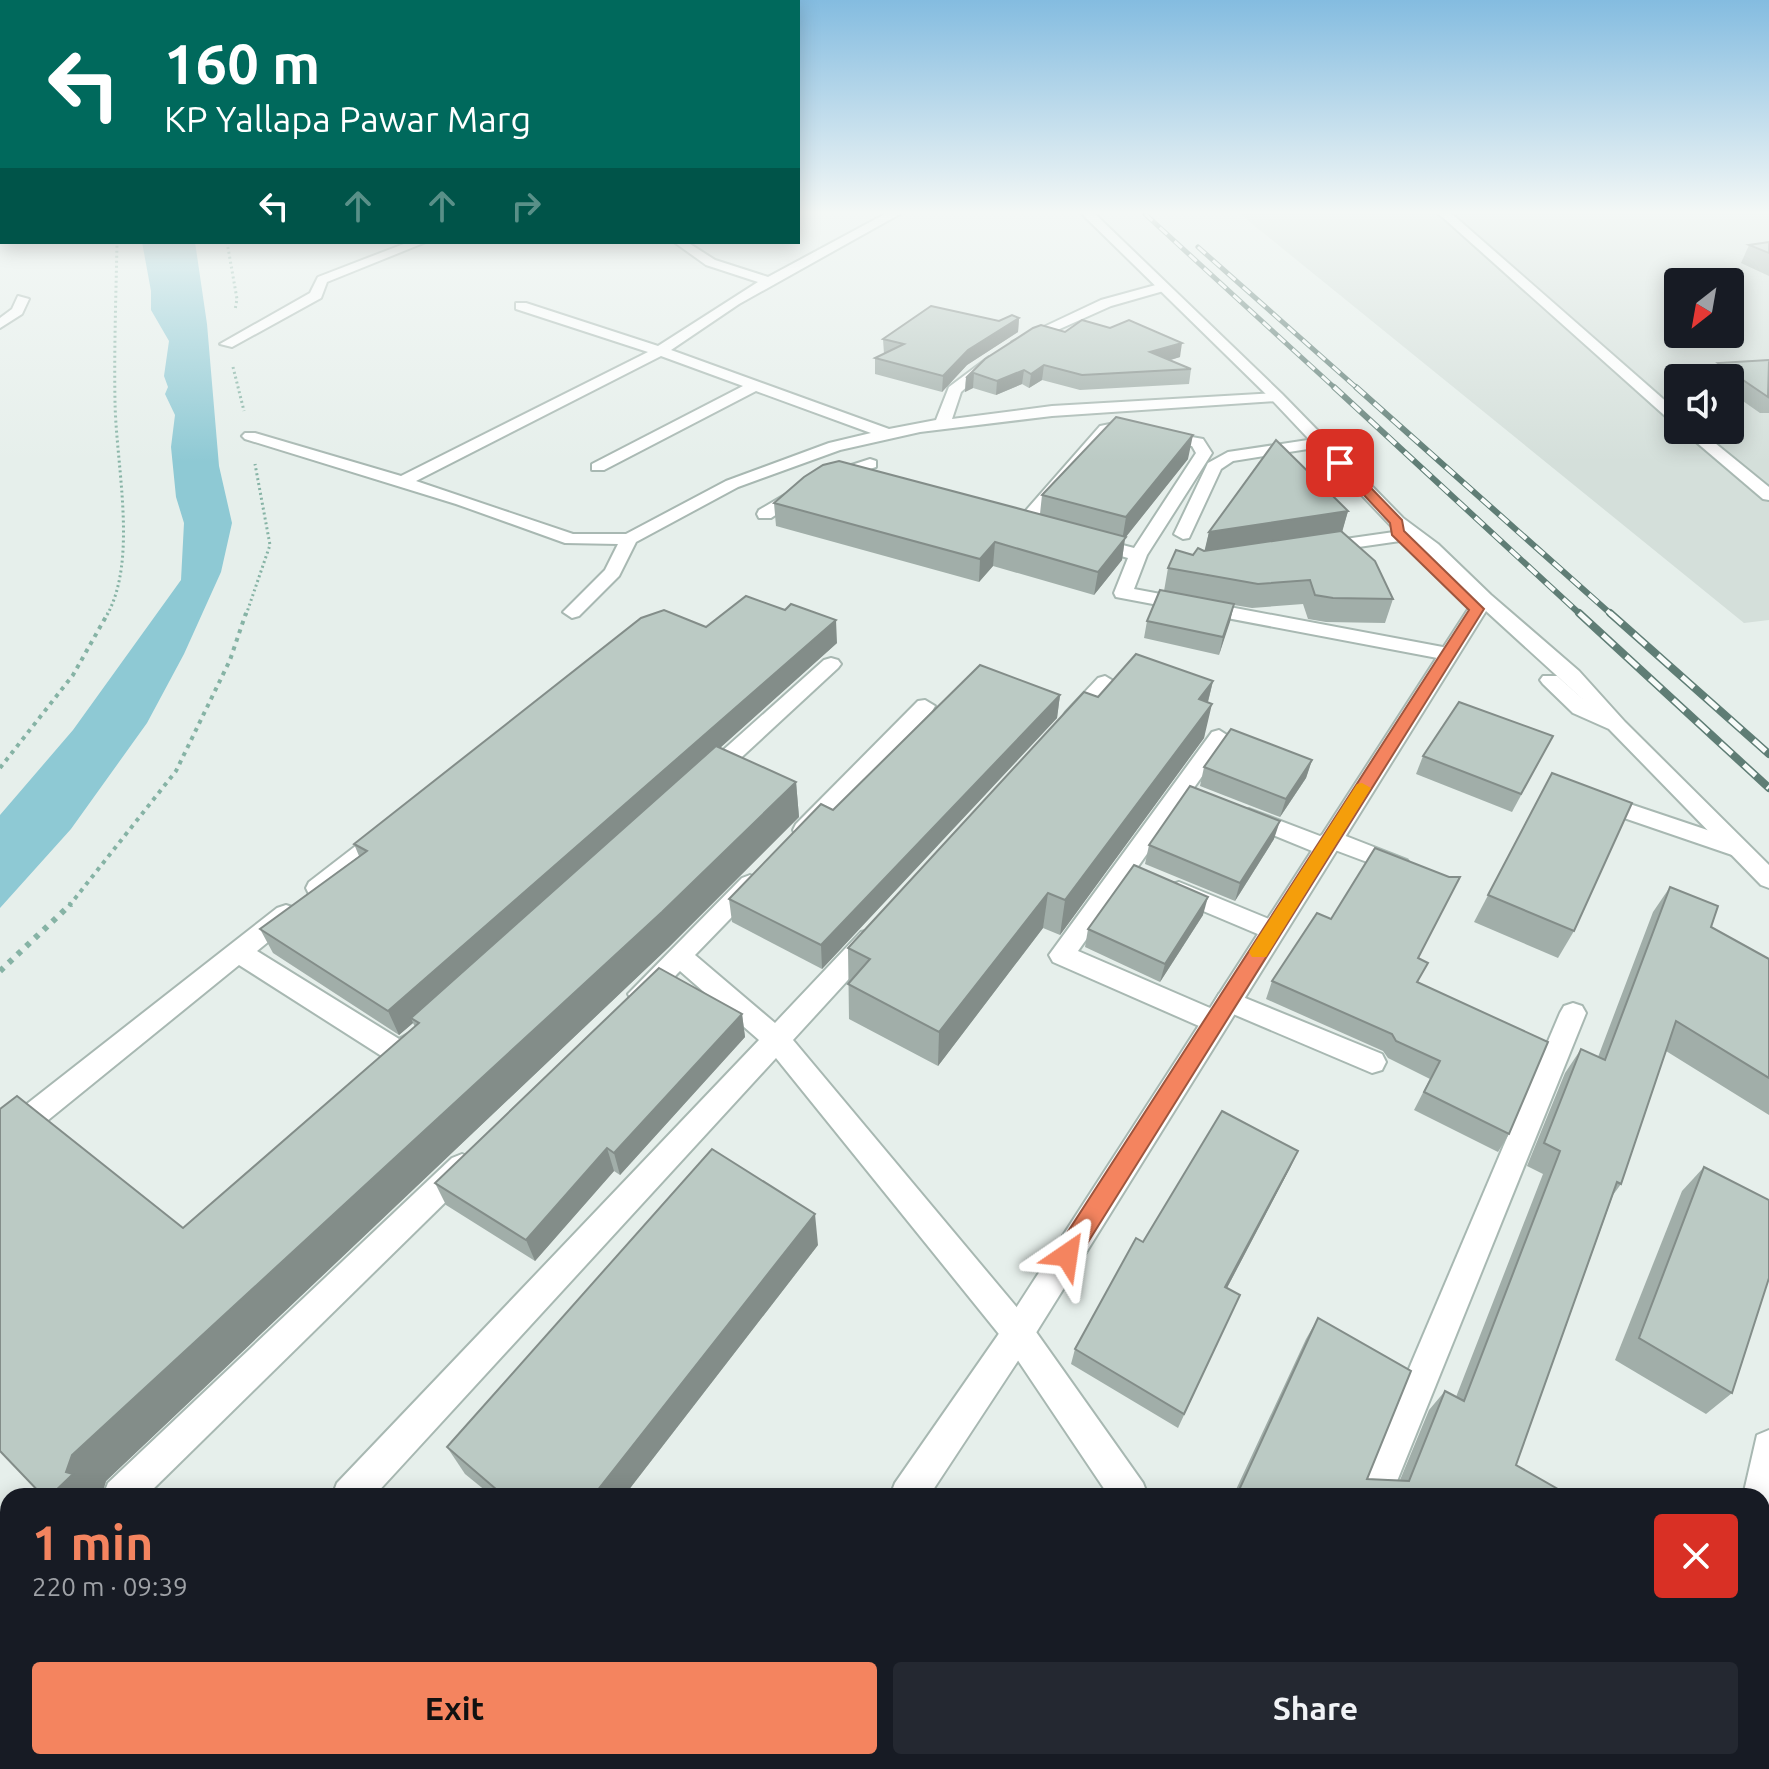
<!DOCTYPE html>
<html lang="en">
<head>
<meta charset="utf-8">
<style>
  :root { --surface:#171b24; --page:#242831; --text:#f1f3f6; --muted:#9ea1a6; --accent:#f4845f }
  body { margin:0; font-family:Ubuntu,sans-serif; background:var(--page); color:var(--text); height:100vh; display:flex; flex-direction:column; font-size:30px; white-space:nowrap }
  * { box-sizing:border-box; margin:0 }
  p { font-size:26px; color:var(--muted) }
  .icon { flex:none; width:44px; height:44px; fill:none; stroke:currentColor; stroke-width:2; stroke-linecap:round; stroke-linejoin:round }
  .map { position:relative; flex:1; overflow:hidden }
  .drawer { position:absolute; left:0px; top:1488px; width:1770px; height:282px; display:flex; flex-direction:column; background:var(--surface); border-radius:24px 24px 0 0; box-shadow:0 4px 20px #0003 }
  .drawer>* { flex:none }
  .banner { position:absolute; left:0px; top:0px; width:800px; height:244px; box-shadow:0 4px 20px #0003; background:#00695c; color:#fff; overflow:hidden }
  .needle { width:52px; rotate:211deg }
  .fabs { position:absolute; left:1664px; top:268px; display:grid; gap:16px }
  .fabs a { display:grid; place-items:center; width:80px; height:80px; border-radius:8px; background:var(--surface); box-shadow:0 4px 20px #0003; font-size:40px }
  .pin { position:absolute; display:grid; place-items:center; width:68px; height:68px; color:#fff; margin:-34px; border-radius:16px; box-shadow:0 4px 12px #0006 }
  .me { position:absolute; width:88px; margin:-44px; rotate:32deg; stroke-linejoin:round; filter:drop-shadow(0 0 6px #0008) }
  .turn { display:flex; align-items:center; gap:28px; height:168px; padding:0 32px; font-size:36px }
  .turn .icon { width:104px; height:104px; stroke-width:2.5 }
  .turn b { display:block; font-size:56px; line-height:68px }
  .lanes { display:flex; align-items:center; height:76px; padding:0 32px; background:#0003; justify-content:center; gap:40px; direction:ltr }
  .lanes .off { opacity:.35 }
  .round { display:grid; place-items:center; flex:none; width:84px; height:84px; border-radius:8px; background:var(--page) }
  .headline { display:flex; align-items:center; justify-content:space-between; height:136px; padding:0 32px }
  h1 { font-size:48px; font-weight:600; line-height:60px; color:var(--accent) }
  .primary-button { display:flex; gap:16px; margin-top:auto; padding:16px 32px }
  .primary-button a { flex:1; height:92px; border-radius:8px; background:var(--accent); color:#111; font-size:32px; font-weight:600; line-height:92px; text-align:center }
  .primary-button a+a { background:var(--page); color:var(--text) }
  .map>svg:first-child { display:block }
  .built { fill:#d4dfda; fill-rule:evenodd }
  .water { fill:#8ec9d4 }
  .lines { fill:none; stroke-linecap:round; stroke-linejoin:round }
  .service-casing { stroke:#a8b8b2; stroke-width:4 }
  .minor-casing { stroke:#a8b8b2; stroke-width:4 }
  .tertiary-casing { stroke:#a8b8b2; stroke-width:4 }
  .path-far2 { stroke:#86b3a5; stroke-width:3; stroke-dasharray:2 3; stroke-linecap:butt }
  .path-far1 { stroke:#86b3a5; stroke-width:4; stroke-dasharray:4 5; stroke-linecap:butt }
  .path { stroke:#86b3a5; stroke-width:6; stroke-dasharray:5 7; stroke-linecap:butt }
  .service { fill:#fff; fill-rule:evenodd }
  .minor { fill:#fff; fill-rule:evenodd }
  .tertiary { fill:#fff; fill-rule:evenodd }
  .rail-far2-casing { stroke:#5f7d75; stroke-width:5 }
  .rail-far1-casing { stroke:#5f7d75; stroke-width:6 }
  .rail-casing { stroke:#5f7d75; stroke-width:8 }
  .rail-far2 { stroke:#f7fbf9; stroke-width:3; stroke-dasharray:10; stroke-linecap:butt }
  .rail-far1 { stroke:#f7fbf9; stroke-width:4; stroke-dasharray:12; stroke-linecap:butt }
  .rail { stroke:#f7fbf9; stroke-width:5; stroke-dasharray:16; stroke-linecap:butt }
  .wall { fill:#a1aea9 }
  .shaded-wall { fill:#838d89 }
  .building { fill:#bbcac4; stroke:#838d89; stroke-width:2 }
  .route { fill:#f4845f; stroke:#9f563e; stroke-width:2 }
  .slow { fill:#f59e0b }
</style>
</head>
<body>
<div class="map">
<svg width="1769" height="1769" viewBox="0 0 1769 1769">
  <rect width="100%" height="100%" fill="#e6efeb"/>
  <!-- built -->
  <path class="built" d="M1240,214H1769V620L1744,623ZM1678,282H1730V334H1678ZM1678,378H1730V430H1678Z"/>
  <!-- water -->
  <path class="water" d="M142,242H195L207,324L219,466L232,523L221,572L184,654L147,723L71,829L0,908V815L73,730L181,580L184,523L176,497L171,447L175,415L165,394L168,387L164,376L169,341L151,310V291Z"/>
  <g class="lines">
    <defs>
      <g id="service">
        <path d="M831,658L838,660L841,664L838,668L718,779H702L699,774L702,769L824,660Z"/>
        <path d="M1597,793L1746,843L1750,849L1746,855L1738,857L1589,806L1586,801L1589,796Z"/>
        <path d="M383,829L391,831L395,837L391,843L327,894L318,897L309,894L306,888L309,882L375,831Z"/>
        <path d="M286,905L295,908L298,914L295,920L257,951L399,1039L417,1029L427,1032L430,1040C423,1055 408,1068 391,1062L239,965L10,1151L0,1154V1125L277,908Z"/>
      </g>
      <g id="minor">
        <path d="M885,214H900L739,304L671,350L889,429L936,420L949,387L989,357L996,361L961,392L952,419L1052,406L1277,393L1284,397L1277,401L1052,416L920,432L840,450L738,487L636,542L619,576L579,616L572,618L563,612L605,570L618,544L565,543L456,504L245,439L242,436L245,433H255L401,476L648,352L516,309V303H526L658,346L758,282L706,265L674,242H687L715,260L768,277ZM661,356L743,386L592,464V470H604L756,391L871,433L829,443L726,481L626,534H573L416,481Z"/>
        <path d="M1439,214H1452L1678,412V425L1673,423Z"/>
        <path d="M409,242H426L327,282L321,298L232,347L220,344L310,293L318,277Z"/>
        <path d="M1163,283L1169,287L1167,290L1111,306L1024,345L1012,342L1101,300Z"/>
        <path d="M18,296L29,299L22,314L0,328V318L12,309Z"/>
        <path d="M1115,423L1203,439L1212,453L1147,555L1134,589L1448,648L1458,654L1448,660L1116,597L1114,593L1128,558L1086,546L1083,542L1092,537L1134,548L1196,453L1192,446L1110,433L1029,528H1017L1014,524L1100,426Z"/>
        <path d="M1682,430H1699L1769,487V500L1763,499Z"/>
        <path d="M1321,438L1329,443L1327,446L1233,461L1221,469L1189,538L1183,539L1174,534L1208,463L1228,452Z"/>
        <path d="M870,459L876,461V467L833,481L825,476L827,473Z"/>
        <path d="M800,486L806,487L808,491L806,495L771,518H759L757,514L759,510Z"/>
        <path d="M1401,531L1407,532L1410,536L1407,540L1324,552L1315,547L1324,542Z"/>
        <path d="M1105,676L1115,682L1112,686L1080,722H1066L1063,717L1066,712L1098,678Z"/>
        <path d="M925,700L935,706L932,711L812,836H796L793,830L796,824L918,701Z"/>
        <path d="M1219,730L1230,737L1078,951L1224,1014L1228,1022L1224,1030L1215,1033L1053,962L1049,955L1212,732Z"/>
        <path d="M1249,809L1320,836L1330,831L1338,833L1407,860L1411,866L1407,872L1399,874L1335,850L1325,855L1317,853L1241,822L1238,817L1241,812Z"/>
        <path d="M750,875L758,878L762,884L758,890L695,955L775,1023L861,932L870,930L879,932L883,939L879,946L793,1040L1029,1322L1143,1483L1148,1496H1109L1007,1344L776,1058L374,1496H332L337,1483L759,1040L680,971C666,985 653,1008 632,1001L628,994L742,878Z"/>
        <path d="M1179,882L1281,924L1284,931L1281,938L1272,940L1170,897L1167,891L1170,885Z"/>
        <path d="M1228,991L1382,1054L1386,1062L1382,1070L1372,1073L1219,1008L1215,1001L1219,994Z"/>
        <path d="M1573,1003L1582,1006L1586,1013L1391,1496H1355L1560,1013L1564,1006Z"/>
        <path d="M462,1154L472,1158L477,1167L472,1176L146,1496H103L108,1483L452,1158Z"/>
        <path d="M1769,1430V1510L1762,1513V1496H1743L1757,1435Z"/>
        <path d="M8,1578V1620L0,1623V1582Z"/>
        <path d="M77,1762H121L118,1769H74Z"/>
        <path d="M1242,1762H1282L1279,1769H1239Z"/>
        <path d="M1690,1762H1730L1729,1769H1689Z"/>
      </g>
      <g id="tertiary">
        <path d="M1082,214H1095L1282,394L1403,518L1438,544L1491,595L1579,671L1625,722L1769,865V888L1761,885L1609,729L1573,713L1543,684L1540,680L1543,676H1557L1588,704L1486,611L1029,1344L929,1496H890L895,1483L1007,1322L1474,600L1426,552L1391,526L1272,400Z"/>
        <path d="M709,1762H750L747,1769H706Z"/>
      </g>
    </defs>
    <!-- service casing -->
    <use href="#service" class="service-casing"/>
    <!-- minor casing -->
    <use href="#minor" class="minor-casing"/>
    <!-- tertiary casing -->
    <use href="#tertiary" class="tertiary-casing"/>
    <!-- path-far2 -->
    <g class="path-far2">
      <path d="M227,242L237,299L235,310"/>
      <path d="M233,367L244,411"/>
      <path d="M107,615C138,559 116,465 115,402C114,349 116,295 117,242"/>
      <path d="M246,615L270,545L255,464"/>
    </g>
    <!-- path-far1 -->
    <g class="path-far1">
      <path d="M0,768L73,675L108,613"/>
      <path d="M69,906L176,771L230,660L246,613"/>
    </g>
    <!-- path -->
    <path class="path" d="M0,971L71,904"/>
    <!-- service -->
    <use href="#service" class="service"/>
    <!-- minor -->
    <use href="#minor" class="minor"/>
    <!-- tertiary -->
    <use href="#tertiary" class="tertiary"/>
    <defs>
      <g id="rail-far2">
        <path d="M1145,214L1336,389"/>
        <path d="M1198,247L1358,389"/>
      </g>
      <g id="rail-far1">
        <path d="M1334,387L1581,615"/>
        <path d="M1356,387L1612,615"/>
      </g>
      <g id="rail">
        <path d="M1579,613L1769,788"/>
        <path d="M1610,613L1769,754"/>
      </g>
    </defs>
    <!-- rail-far2 casing -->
    <use href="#rail-far2" class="rail-far2-casing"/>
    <!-- rail-far1 casing -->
    <use href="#rail-far1" class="rail-far1-casing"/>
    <!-- rail casing -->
    <use href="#rail" class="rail-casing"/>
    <!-- rail-far2 -->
    <use href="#rail-far2" class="rail-far2"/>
    <!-- rail-far1 -->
    <use href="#rail-far1" class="rail-far1"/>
    <!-- rail -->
    <use href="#rail" class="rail"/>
  </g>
  <!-- wall -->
  <g class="wall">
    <path d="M1769,242V276L1741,263L1749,245Z"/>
    <path d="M1019,318L1018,332L967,365L942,392L875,374V358L884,354L883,339Z"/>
    <path d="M1065,332L1180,357L1170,360L1191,369L1189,384L1080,390L1042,380L1029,388L1022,384L996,395L973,388L965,392L966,378Z"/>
    <path d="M1769,360V413H1760L1730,392V378H1711L1718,363Z"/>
    <path d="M1188,459L1125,538L1122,560L1094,595L993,566L979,582L776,526L774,503L1040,514L1042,495Z"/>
    <path d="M1348,511L1342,531L1393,599L1385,623L1326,622L1308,619L1303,604L1252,608L1234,605L1219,655L1144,638L1147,621L1164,591L1168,568L1193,555L1205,551L1209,532Z"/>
    <path d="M706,627L837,643L720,748L796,782L799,817L669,947L106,1481L102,1494L43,1496L183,1228L415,1027L413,1023L399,1035L273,953L260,929L359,856L354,844Z"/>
    <path d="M1213,681L1208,702L1204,738L1060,935L1043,928L938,1066L849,1019L848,948L1098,697Z"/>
    <path d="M1060,695L1057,718L822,969L732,922L729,899L833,810Z"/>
    <path d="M1553,736L1512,812L1416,774L1423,756Z"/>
    <path d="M1312,760L1306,778L1280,817L1200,786L1204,767Z"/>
    <path d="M1552,773L1574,931L1558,958L1474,922Z"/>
    <path d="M1274,839L1235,901L1145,864L1149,845Z"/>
    <path d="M1670,887L1711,927L1769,959V1115L1666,1051L1621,1184L1613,1195L1516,1465L1570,1496H1233L1306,1339L1318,1318L1367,1479L1400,1480L1429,1410L1445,1391L1456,1397L1543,1174L1527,1166L1565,1073L1581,1049L1598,1057L1653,912Z"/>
    <path d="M1203,915L1160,982L1085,947L1088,929Z"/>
    <path d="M1418,958V983L1509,1134L1498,1152L1414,1110L1430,1079L1388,1058L1383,1051L1266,999L1272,981Z"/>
    <path d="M742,1014L745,1037L620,1175L614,1171L535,1261L446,1205L435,1183Z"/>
    <path d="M1298,1151L1290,1168L1227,1288L1240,1295L1178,1428L1071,1364L1075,1349L1143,1242Z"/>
    <path d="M1704,1167L1732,1393L1706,1414L1615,1360L1682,1191Z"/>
    <path d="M818,1245L624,1496H492L465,1474L447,1447Z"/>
    <path d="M1309,1762H1478L1488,1769H1306Z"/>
    <path d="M1634,1762H1659L1644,1768Z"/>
  </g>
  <!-- shaded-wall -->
  <g class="shaded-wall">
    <path d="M1019,318L1018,332L967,365L942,392L943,376L968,350Z"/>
    <path d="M1182,343L1180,357L1148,367L1150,352Z"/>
    <path d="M1044,365L1042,380L1029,388L1031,374Z"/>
    <path d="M1024,370L1022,384L996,395L997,381Z"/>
    <path d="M974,373L973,388L965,392L966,378Z"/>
    <path d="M1193,435L1188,459L1125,538L1122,560L1094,595L1098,572L1122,541L1126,517Z"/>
    <path d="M1348,511L1341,536L1203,557L1209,532Z"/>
    <path d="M995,542L993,566L979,582L980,559Z"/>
    <path d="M1234,604L1230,622L1219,655L1223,637Z"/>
    <path d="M836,620L837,643L415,1021L411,1018L413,1023L399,1035L388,1011Z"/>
    <path d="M1213,681L1205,713L1212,704L1204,738L1060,935L1065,900L1199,699Z"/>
    <path d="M1060,695L1057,718L822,969L821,945Z"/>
    <path d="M1312,760L1306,778L1280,817L1286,799Z"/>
    <path d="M796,782L799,817L669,947L106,1481L102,1494L104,1496H50L66,1472L72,1455Z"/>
    <path d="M1280,821L1274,839L1235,901L1240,883Z"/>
    <path d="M1048,893L1043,928L938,1066L939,1032Z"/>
    <path d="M1208,897L1203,915L1160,982L1165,964Z"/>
    <path d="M742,1014L745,1037L620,1175L614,1153Z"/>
    <path d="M607,1148L614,1171L535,1261L526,1240Z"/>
    <path d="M1298,1151L1290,1168L1219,1303L1225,1287Z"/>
    <path d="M815,1214L818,1245L624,1496H593Z"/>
    <path d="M0,1640L8,1644V1652Z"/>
    <path d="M8,1760V1762H37L29,1769H0V1767Z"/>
    <path d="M400,1762H417L423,1768L422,1769H394Z"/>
  </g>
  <!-- building -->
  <g class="building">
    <path d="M1769,242V253L1749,245Z"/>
    <path d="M931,306L999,321L1012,315L1019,318L968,350L943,376L875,358L904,344L883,339Z"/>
    <path d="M1082,320L1110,328L1129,320L1182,343L1150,352L1191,369L1082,375L1044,365L1031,374L1024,370L997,381L974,373L966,378L985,359L1033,328L1041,325L1065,332Z"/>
    <path d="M1769,360L1768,397L1718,363Z"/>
    <path d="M1116,417L1193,435L1126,517L1042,495Z"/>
    <path d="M1276,440L1348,511L1209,532Z"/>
    <path d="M839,461L1126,537L1098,572L995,542L980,559L774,503L804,477L823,465Z"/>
    <path d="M1341,531L1375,561L1393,599L1333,598L1315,595L1310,580L1258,584L1168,568L1176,550L1193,555L1198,548L1204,551Z"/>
    <path d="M1160,590L1234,604L1223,637L1147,621Z"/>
    <path d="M746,596L785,610L791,604L836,620L388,1011L260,929L367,851L354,844L641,618L664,610L706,627Z"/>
    <path d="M1136,654L1213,681L1199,699L1212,704L1065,900L1048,893L939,1032L848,984L870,959L848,948L1084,692L1098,697Z"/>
    <path d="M980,665L1060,695L821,945L729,899L821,804L833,810Z"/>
    <path d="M1459,702L1553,736L1521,794L1423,756Z"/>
    <path d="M1231,729L1312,760L1286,799L1204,767Z"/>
    <path d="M716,746L796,782L662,912L72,1455L66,1472L73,1474L50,1496H43L0,1451V1109L17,1096L183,1228L419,1023L411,1018Z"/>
    <path d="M1552,773L1632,803L1574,931L1488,895Z"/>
    <path d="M1190,786L1280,821L1240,883L1149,845Z"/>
    <path d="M1375,848L1449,877H1460L1418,958L1428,963L1417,982L1548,1042L1509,1134L1424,1092L1440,1061L1396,1041L1392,1034L1272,981L1317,913L1331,919Z"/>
    <path d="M1134,865L1208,897L1165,964L1088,929Z"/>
    <path d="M1670,887L1718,906L1711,927L1769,959V1078L1676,1021L1621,1184L1617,1182L1516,1465L1570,1496H1249L1239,1490L1318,1318L1411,1371L1367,1479L1409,1481L1445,1391L1464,1401L1560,1151L1544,1143L1581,1049L1605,1060Z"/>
    <path d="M659,968L742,1014L614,1153L607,1148L526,1240L435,1183Z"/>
    <path d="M1222,1111L1298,1151L1225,1287L1240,1295L1184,1414L1075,1349L1136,1238L1143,1242Z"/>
    <path d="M712,1149L815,1214L593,1496H504L447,1447Z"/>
    <path d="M1704,1167L1769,1200V1278L1732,1393L1639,1338Z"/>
    <path d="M0,1640L8,1652V1760L0,1767Z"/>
    <path d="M197,1762H400L394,1769H191Z"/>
    <path d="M541,1762H624L631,1769H536Z"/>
    <path d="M863,1762H954L963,1769H859Z"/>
    <path d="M1094,1762H1188L1186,1769H1092Z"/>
    <path d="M1320,1762H1478L1488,1769H1317Z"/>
  </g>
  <!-- sky -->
  <linearGradient id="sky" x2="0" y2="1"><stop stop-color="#84bce0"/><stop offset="0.46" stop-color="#f4f8f6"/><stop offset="1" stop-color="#f4f8f6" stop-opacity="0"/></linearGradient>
  <rect width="1769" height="462" fill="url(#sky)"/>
  <!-- route -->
  <path class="route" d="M1336,460H1344L1402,520L1404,531L1484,609L1075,1263L1067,1266L1058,1263L1055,1255L1058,1247L1469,610L1392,535L1390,523L1336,465Z"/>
  <!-- slow -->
  <path class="slow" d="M1362,783L1371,788L1266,957H1252L1249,952L1252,947L1357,784Z"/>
</svg>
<div class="fabs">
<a><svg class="needle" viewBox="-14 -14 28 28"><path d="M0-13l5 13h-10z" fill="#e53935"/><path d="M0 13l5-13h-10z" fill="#9ea1a6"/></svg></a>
<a><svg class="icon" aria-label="sound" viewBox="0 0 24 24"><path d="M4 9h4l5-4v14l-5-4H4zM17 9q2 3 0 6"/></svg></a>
</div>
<div class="pin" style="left:1340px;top:463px;background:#d93025"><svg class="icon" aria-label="arrive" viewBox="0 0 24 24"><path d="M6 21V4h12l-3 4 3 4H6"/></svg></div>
<svg class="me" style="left:1067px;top:1255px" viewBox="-20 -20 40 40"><path d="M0-17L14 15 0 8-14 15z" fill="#f4845f" stroke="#fff" stroke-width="4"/></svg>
<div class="banner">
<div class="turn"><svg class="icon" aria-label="left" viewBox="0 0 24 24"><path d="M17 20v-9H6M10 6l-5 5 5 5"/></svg><div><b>160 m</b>KP Yallapa Pawar Marg</div></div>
<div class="lanes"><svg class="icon" aria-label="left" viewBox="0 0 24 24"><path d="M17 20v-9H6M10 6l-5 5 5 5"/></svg><svg class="icon off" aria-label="ahead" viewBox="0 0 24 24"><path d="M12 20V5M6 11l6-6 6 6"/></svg><svg class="icon off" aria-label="ahead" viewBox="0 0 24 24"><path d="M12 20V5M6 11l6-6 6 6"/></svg><svg class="icon off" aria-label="right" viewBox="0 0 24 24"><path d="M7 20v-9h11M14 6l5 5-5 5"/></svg></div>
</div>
<section class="drawer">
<div class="headline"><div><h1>1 min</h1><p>220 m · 09:39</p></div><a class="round" style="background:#d93025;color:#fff"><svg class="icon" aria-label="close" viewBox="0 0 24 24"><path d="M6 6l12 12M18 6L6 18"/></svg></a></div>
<div class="primary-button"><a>Exit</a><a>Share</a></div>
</section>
</div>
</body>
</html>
